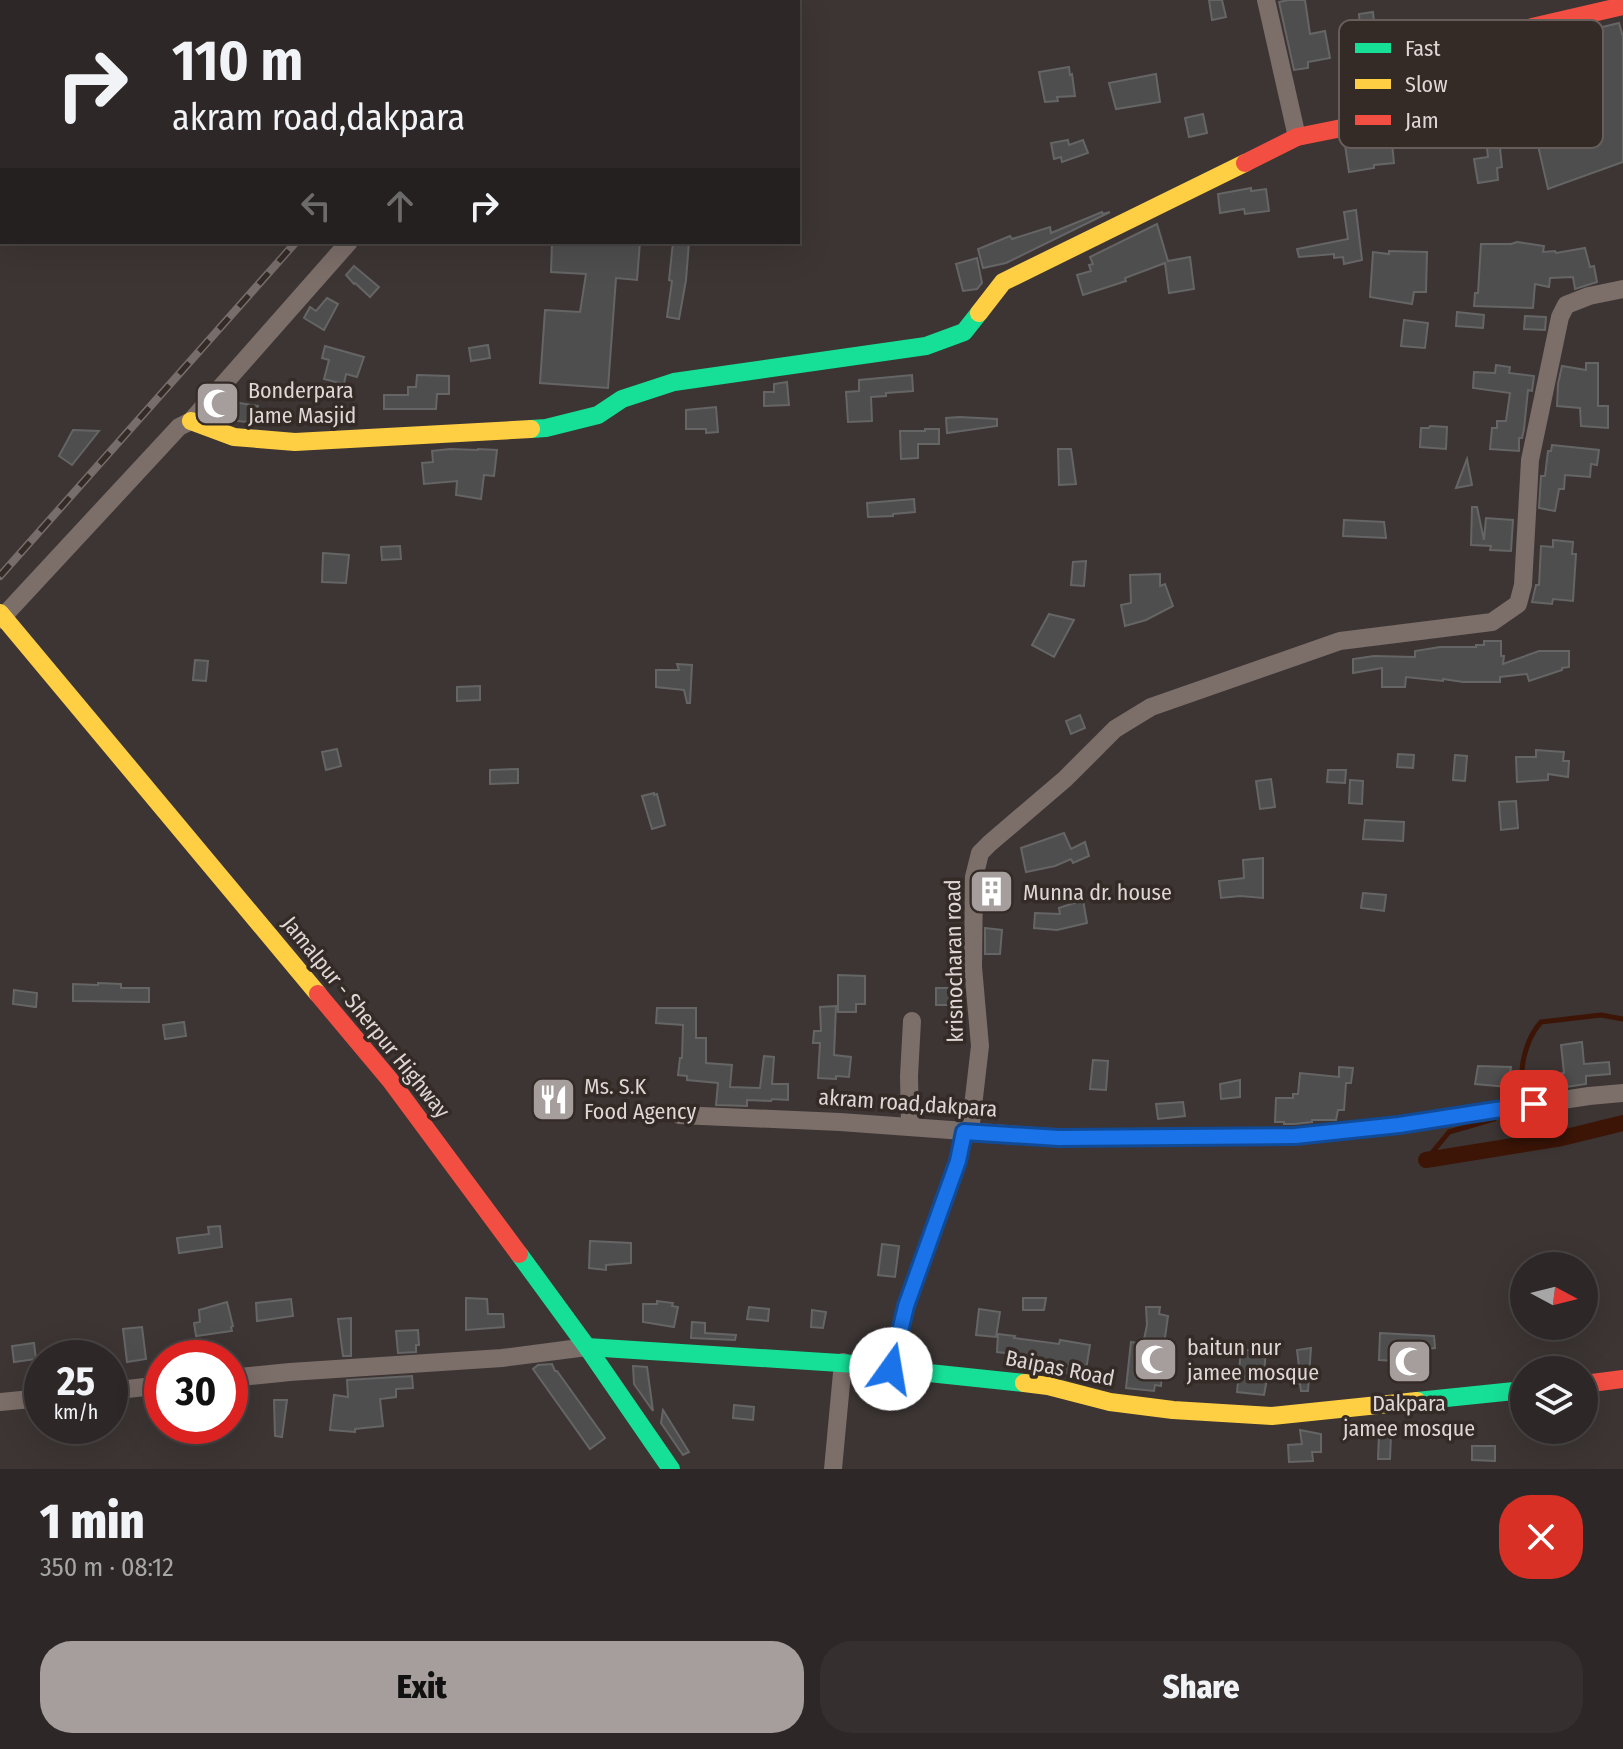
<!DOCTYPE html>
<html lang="en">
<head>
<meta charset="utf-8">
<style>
  :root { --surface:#2d2827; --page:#35302f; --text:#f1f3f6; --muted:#a7a6a7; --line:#484444; --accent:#a69e9d }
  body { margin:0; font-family:"Fira Sans Condensed",sans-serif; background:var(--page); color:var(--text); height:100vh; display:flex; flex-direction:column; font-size:30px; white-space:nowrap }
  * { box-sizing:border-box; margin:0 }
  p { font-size:26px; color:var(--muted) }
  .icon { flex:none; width:44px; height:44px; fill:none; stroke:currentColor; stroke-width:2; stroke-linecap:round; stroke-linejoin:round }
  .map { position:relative; height:1469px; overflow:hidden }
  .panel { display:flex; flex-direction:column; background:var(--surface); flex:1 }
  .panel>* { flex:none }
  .top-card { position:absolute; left:0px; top:0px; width:800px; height:244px; box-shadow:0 8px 32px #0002,0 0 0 2px var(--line); background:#2d2827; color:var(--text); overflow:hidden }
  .needle { width:52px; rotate:97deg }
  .controls { position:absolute; left:1510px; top:1252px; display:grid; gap:16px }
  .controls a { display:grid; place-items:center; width:88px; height:88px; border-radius:50%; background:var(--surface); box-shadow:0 8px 32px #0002,0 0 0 2px var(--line); font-size:40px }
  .speed { position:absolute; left:24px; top:1340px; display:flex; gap:16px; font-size:40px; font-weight:700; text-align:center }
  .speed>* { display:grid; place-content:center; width:104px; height:104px; border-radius:50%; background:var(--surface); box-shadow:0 8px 32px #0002,0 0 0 2px var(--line); line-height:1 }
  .speed small { font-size:20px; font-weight:400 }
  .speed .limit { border:12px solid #d22; background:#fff; color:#111 }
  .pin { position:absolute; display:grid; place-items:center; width:68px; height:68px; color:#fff; margin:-34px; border-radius:16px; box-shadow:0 4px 12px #0006 }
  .me { position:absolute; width:88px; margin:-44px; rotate:13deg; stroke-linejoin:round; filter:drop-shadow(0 0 6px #0008) }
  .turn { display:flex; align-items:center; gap:28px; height:168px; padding:0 40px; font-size:36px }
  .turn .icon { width:104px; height:104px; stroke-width:2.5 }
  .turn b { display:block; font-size:56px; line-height:68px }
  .lanes { display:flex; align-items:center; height:76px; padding:0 40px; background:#0003; justify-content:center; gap:40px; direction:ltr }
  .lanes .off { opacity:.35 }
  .round { display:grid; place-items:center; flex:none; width:84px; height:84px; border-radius:32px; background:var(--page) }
  .overview { display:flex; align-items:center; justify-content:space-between; height:136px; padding:0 40px }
  h1 { font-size:48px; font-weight:800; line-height:60px }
  .cta { display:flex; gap:16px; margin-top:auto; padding:16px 40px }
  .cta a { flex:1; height:92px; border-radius:32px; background:var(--accent); color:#111; font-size:32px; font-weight:800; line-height:92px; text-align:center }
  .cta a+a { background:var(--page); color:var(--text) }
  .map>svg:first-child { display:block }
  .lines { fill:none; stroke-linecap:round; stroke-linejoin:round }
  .stream { stroke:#3c1506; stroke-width:5 }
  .canal { stroke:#3c1506; stroke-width:16 }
  .building { fill:#4f4e4e; stroke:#656565; stroke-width:2 }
  .street { stroke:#7c6e69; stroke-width:18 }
  .fast { stroke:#16e098; stroke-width:18 }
  .slow { stroke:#ffcf43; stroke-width:18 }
  .jam { stroke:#f24e42; stroke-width:18 }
  .rail-casing { stroke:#776d6b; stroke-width:8 }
  .rail { stroke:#342a26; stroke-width:5; stroke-dasharray:15; stroke-linecap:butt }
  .route-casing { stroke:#114b97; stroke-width:20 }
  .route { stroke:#1a73e8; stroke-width:14 }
  .labels { text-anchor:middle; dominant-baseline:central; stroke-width:7; stroke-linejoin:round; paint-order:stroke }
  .poi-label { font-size:22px; fill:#dfd7d5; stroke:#342a26; text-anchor:start }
  .street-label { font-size:22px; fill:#dfd7d5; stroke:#342a26 }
  .key { fill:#342a26; stroke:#675e5b; stroke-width:2 }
  .key-label { font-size:22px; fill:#dfd7d5 }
</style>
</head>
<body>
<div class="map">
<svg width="1623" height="1469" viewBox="0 0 1623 1469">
  <rect width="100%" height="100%" fill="#3c3534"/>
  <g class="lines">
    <!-- stream -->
    <g class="stream">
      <path d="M1514,1102C1524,1088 1520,1073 1524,1057C1527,1044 1532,1032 1541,1022L1601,1015L1623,1019"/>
      <path d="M1426,1160L1449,1132L1494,1119"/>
    </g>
    <!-- canal -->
    <path class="canal" d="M1426,1160L1562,1138L1623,1123"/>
  </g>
  <!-- building -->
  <g class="building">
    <path d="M1209,0H1222L1226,17L1212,20Z"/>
    <path d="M1288,0H1305L1310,34L1325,31L1330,58L1308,62V68L1294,70L1279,2Z"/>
    <path d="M1373,12L1376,40L1354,42L1353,27H1360L1359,14Z"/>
    <path d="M1619,23L1623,37V162L1548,189L1533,124L1543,121L1536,92L1540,82L1549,80L1544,58L1565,53L1561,37Z"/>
    <path d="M1069,67L1070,75L1072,74L1075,96L1057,97L1058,101L1045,102L1039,72Z"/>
    <path d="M1156,74L1160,102L1116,109L1109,83Z"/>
    <path d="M1203,114L1207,133L1189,137L1185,118Z"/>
    <path d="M1391,134L1394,163L1374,165V168L1349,172L1345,145L1376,140V138Z"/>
    <path d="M1499,139L1502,167L1497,168L1498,180L1478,183L1474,159L1488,157L1486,140Z"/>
    <path d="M1068,140L1069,145L1083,140L1088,153L1062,162L1061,157L1054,159L1051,143Z"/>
    <path d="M1251,188V191L1266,189L1269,211L1245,214L1244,209L1220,213L1218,194Z"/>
    <path d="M1356,210L1362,260L1344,264L1343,257L1334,258V254L1299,257L1297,249L1348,239L1344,212Z"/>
    <path d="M1102,212L1103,214L1110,212L1006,263L983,268L978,249L1010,236L1012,239L1050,227L1051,233Z"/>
    <path d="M1157,224L1168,261L1190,257L1194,289L1169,293L1165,263L1125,278L1126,281L1083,295L1077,275L1091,271L1089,265L1093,264L1090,257Z"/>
    <path d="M552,242H640L637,280L616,278L608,388L540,383L545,310L580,312L586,274L551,272Z"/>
    <path d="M673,242H689L686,280L679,319L667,317L672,281L669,280Z"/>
    <path d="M1517,242L1544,246L1543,252L1555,251L1556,253L1585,248L1590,267L1594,266L1597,282L1575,289L1573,277L1550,278L1549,287L1535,284L1533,308L1474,306L1475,293H1478L1481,244H1511Z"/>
    <path d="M1389,251L1427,252L1426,292H1414L1412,304L1370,297L1373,252L1389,254Z"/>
    <path d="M977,258L982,283L977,289L963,291L956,264Z"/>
    <path d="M354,266L379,287L370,297L355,283L354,284L346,275Z"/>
    <path d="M327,298L338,304L324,330L304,318L310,307L316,311Z"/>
    <path d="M1457,312L1484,315L1483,328L1456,326Z"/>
    <path d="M1525,316L1546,317L1545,330L1524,329Z"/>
    <path d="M1404,320L1428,323L1425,348L1401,346Z"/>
    <path d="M488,345L490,358L471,361L469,348Z"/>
    <path d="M325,346L364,357L357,377L346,374L344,384L324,379L329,360L322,358Z"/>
    <path d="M1586,363H1598V406H1608V428L1581,426L1580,408L1557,406L1558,384L1562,366L1586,370Z"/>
    <path d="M1496,365L1510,367L1509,373L1534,376L1532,391L1528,390L1524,429L1522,438H1519V451L1490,449L1492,428H1497V421H1506L1510,393L1473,388L1474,372L1495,373Z"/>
    <path d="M417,375L449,376V394H437L436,409H384V395H408V387H416Z"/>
    <path d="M912,375L913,391L886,393V396L871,397L872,421L848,422L846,392L859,391V380Z"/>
    <path d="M787,382L789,405L764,406V392H774V384Z"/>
    <path d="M228,401L258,406L255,423L238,421L225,417Z"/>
    <path d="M716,407L718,432L706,433V429H686V410Z"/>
    <path d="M960,417L997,419V426L947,433L946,418Z"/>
    <path d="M1430,426L1447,427L1446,449L1420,447L1421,428H1429Z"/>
    <path d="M925,429H939V444H918V458L901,459L900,431H925Z"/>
    <path d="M73,430L99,431L72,465L59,456Z"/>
    <path d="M1552,445L1599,450L1597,465L1591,464L1590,477L1565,475L1564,489H1559L1555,511L1539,508L1541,476H1545L1548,451H1551Z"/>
    <path d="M450,449L478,450V449L497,450L494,476L484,475L481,499L456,495L457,481L424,484L422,463L433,462L432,451Z"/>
    <path d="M1058,449H1071L1076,484L1059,485Z"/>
    <path d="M1467,459L1472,485L1456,488Z"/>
    <path d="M914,499L915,512L893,514V516L868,517L867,503Z"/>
    <path d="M1472,507H1477L1484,540L1486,518L1513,520L1511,551L1490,550L1491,546L1471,545Z"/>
    <path d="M1344,520L1384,522L1386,538L1343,536Z"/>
    <path d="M1553,540L1573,542L1572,554H1576L1573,601L1553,599L1552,604L1532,602L1536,585H1539L1541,546L1553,547Z"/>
    <path d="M400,546L401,559L382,560L381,547Z"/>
    <path d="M323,553L349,555L346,583L322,582Z"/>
    <path d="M1086,561L1084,586L1071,585L1073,562Z"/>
    <path d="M1160,574V586L1165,584L1173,606L1146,620L1125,626L1121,605L1131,603L1130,575Z"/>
    <path d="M1049,614L1074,620L1054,657L1032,645Z"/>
    <path d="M1484,641H1501V656H1504L1503,664L1539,651H1569V667L1562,668V670L1529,681L1527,674L1500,677V682H1463L1443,679V681L1406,677L1405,687H1382V668L1353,673V659L1374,656L1415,657V651L1440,647H1476V645H1484Z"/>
    <path d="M195,660L208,661L206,681L193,680Z"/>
    <path d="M677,664L692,665L690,703H687L684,690L656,687V670H679Z"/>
    <path d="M480,686V700L457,701V687Z"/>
    <path d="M1080,715L1085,728L1071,734L1066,721Z"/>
    <path d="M337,749L341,766L326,770L322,752Z"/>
    <path d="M1536,750L1564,752L1563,761H1569L1568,777L1548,774V780L1517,782L1516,757H1536Z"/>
    <path d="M1398,754L1414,755L1413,768L1397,767Z"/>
    <path d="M1455,755L1467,756L1465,781L1453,780Z"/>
    <path d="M518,769V783L490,784V770Z"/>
    <path d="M1328,770H1346L1345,783L1327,782Z"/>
    <path d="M1271,779L1275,807L1260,809L1256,781Z"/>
    <path d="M1350,780L1363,781L1362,804L1349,803Z"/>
    <path d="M654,793V795L657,794L665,825L652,829L642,796Z"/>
    <path d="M1516,801L1518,828L1501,830L1499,802Z"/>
    <path d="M1365,820L1404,822L1403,841L1363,839Z"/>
    <path d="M1064,833L1071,849L1085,842L1089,856L1073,863L1071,859L1055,866L1026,872L1021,848Z"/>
    <path d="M1263,858V898L1240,896L1221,898L1219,881L1244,878L1243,860Z"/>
    <path d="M987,875L1006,878L1004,900L986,899Z"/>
    <path d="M1363,893L1386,895L1384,911L1361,908Z"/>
    <path d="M1083,900L1087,923L1057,930L1034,928L1035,913L1060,914L1059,908Z"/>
    <path d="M985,928L1002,930L1000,954H985Z"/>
    <path d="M838,975L865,976V1004H856V1012H838Z"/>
    <path d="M98,983L121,984V988H149V1002L73,1001V984L98,985Z"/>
    <rect x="936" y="988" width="16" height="17"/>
    <path d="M14,990L37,993L36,1007L13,1004Z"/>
    <path d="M836,1006L834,1055L851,1057L849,1077L836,1076V1079L818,1078L820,1043H813L814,1031H821L820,1007Z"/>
    <path d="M657,1008H696V1038H706V1063L732,1065L730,1087L760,1088L764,1056L774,1057L772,1084H788V1100L772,1099L771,1101L747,1100V1106L716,1105L718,1083L687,1080V1076L678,1075L680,1058H682L683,1025L656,1023Z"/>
    <path d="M184,1022L186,1036L165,1039L163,1025Z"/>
    <path d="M1582,1042L1584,1064L1609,1062L1610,1074L1586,1076V1084L1553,1089L1550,1075L1564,1073L1561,1045Z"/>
    <path d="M1093,1060L1108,1061L1106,1090L1090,1089Z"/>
    <path d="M1478,1066L1511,1067L1508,1087L1475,1084Z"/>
    <path d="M1339,1067L1353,1068L1351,1083H1346L1344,1110H1338L1336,1120H1312V1122L1294,1124H1284V1122H1275L1276,1098H1293V1094H1298L1300,1073L1339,1077Z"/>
    <path d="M1240,1080V1097L1221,1099L1220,1084Z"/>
    <path d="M1183,1102L1185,1116L1158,1119L1156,1104Z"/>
    <path d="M220,1226L222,1247L179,1253L177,1238L209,1234L208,1227Z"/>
    <path d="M590,1241L631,1243V1263L606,1265V1270L589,1268Z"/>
    <path d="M882,1244L899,1246L895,1277L878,1275Z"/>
    <path d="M466,1298L487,1299L488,1314H503L504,1327L466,1330Z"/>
    <path d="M1023,1298H1046L1044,1310H1023Z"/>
    <path d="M291,1299L293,1316L257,1321L256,1303Z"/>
    <path d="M657,1301L673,1303L672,1306L678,1307L674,1327L643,1322V1304H657Z"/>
    <path d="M227,1302L233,1326L231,1327L232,1331L196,1336L194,1323L200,1322L199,1310Z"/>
    <path d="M749,1307L769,1309L768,1321L747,1319Z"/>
    <path d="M1146,1307H1160L1159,1314L1168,1316L1164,1345L1161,1386L1155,1385L1154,1391L1126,1388L1131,1342L1143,1344L1147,1325Z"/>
    <path d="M979,1309L1000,1312L996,1337L976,1335Z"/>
    <path d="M812,1310L826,1312L823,1328L811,1327Z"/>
    <path d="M351,1318V1356H343L338,1319Z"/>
    <path d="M692,1322L705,1323V1333L736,1335L735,1340L691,1338Z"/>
    <path d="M142,1327L146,1359L127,1362L123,1329Z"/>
    <path d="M418,1330L419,1345H416V1352L398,1353L396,1331Z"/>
    <path d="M1380,1333L1434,1336L1435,1348L1415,1350L1414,1362L1379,1360Z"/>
    <path d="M998,1334L1015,1336L1014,1338L1059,1344L1060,1340L1090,1345L1085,1376L1032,1368L1033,1356L997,1352Z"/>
    <path d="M34,1343L36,1359L14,1362L12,1346Z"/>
    <path d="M1311,1348L1308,1391H1301L1300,1384H1293L1294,1367H1299L1297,1350Z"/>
    <path d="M1241,1350L1266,1351L1264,1373L1268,1374L1264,1395L1237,1392Z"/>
    <path d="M552,1364L555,1371H557L605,1438L590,1449L533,1369L538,1365Z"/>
    <path d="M633,1366L647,1367L653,1411L634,1384Z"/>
    <path d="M412,1376L413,1388L396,1389V1397L380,1399L383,1426L355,1429V1432L330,1430L334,1395L348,1397L347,1380Z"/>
    <path d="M274,1400H287L282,1437L275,1436Z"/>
    <path d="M734,1405L754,1407L753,1420L733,1418Z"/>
    <path d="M663,1410L689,1452L683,1455L661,1423Z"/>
    <path d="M1300,1430L1321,1434V1452H1312L1313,1461L1289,1462L1288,1445L1302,1444Z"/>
    <path d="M1379,1434L1391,1435L1390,1459H1378Z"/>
    <path d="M1472,1446H1495V1461L1472,1460Z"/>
  </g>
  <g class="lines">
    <!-- street -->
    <g class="street">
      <path d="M1266,0L1297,137"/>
      <path d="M564,2L566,0"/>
      <path d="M0,620L179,427L191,421L349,242"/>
      <path d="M679,1115L840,1122L1047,1137H1133"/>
      <path d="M910,1127L909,1076L912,1021"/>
      <path d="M970,1132L980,1046L973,967L974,877L980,853L990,843L1065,779L1115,729L1151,707L1340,641L1492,622L1518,604L1523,585L1530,460L1560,317L1566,305L1589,296L1623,289"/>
      <path d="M1131,1137L1295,1136L1399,1125L1589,1096L1623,1093"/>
      <path d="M891,1369L906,1306L958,1161L964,1132"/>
      <path d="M230,1378L290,1372L502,1358L587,1347"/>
      <path d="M110,1391L162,1385"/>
      <path d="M0,1402L42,1398"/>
      <path d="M833,1469L843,1362"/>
    </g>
    <!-- fast -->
    <g class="fast">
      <path d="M531,429L546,428L598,415L622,399L674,382L926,346L964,332L979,313"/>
      <path d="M519,1254L587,1347L671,1469"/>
      <path d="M587,1347L871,1365L891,1369L1024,1383"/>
      <path d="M1417,1401L1524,1390"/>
    </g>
    <!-- slow -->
    <g class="slow">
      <path d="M979,313L1003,282L1245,163"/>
      <path d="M191,421L234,437L295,442L531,429"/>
      <path d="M0,613L318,994"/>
      <path d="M1024,1383L1048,1386L1110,1402L1173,1410L1272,1416L1417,1401"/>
    </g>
    <!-- jam -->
    <g class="jam">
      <path d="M1245,163L1297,137L1506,95L1519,88L1524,81L1532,27L1623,6"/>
      <path d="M318,994L390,1080L519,1254"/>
      <path d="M1584,1384L1623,1379"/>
    </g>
    <defs>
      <g id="rail">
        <path d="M505,2L507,0"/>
        <path d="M0,576L296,242"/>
      </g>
    </defs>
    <!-- rail casing -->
    <use href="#rail" class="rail-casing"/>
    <!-- rail -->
    <use href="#rail" class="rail"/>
  </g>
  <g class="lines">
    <defs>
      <path id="route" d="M891,1369L906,1306L958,1161L964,1132L1059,1138L1295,1136L1399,1125L1534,1104"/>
    </defs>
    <!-- route casing -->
    <use href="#route" class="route-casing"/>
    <!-- route -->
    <use href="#route" class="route"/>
  </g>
  <!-- icons -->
  <defs>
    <symbol id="mosque-square" viewBox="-11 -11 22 22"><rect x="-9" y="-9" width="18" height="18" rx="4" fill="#a69e9d" stroke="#342a26"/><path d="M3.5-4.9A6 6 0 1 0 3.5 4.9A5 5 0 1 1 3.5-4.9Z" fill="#fff"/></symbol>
    <symbol id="building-square" viewBox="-11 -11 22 22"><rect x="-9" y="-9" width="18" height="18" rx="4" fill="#a69e9d" stroke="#342a26"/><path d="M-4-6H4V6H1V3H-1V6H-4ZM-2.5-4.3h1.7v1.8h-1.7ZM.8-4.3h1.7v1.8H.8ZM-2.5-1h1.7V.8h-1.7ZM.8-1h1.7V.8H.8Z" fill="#fff"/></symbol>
    <symbol id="restaurant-square" viewBox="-11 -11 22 22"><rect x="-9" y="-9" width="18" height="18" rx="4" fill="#a69e9d" stroke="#342a26"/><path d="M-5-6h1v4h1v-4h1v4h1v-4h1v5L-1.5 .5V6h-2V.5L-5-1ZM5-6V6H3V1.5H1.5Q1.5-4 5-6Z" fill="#fff"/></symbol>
  </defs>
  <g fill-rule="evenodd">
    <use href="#mosque-square" x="192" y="378" width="51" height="51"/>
    <use href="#building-square" x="966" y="866" width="51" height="51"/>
    <use href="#restaurant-square" x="528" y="1074" width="51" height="51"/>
    <use href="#mosque-square" x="1130" y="1334" width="51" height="51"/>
    <use href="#mosque-square" x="1384" y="1336" width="51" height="51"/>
  </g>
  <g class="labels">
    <!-- poi labels -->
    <g class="poi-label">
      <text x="248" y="390">Bonderpara<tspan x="248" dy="25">Jame Masjid</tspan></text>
      <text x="1023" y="892">Munna dr. house</text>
      <text x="584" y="1086">Ms. S.K<tspan x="584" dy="25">Food Agency</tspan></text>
      <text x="1187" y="1347">baitun nur<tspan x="1187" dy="25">jamee mosque</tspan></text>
      <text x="1409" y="1403" text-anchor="middle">Dakpara<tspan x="1409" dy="25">jamee mosque</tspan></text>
    </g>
    <!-- street labels -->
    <g class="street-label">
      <text transform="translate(954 961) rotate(-91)">krisnocharan road</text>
      <text transform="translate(366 1017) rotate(51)">Jamalpur - Sherpur Highway</text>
      <text transform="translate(908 1103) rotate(4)">akram road,dakpara</text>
      <text transform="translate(1060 1368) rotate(11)">Baipas Road</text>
    </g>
  </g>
  <!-- legend -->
  <rect x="1339" y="20" width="264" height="128" rx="12" class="key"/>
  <rect x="1355" y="43" width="36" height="10" fill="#16e098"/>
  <rect x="1355" y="79" width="36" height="10" fill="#ffcf43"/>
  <rect x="1355" y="115" width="36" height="10" fill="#f24e42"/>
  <g class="key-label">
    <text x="1405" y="56">Fast</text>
    <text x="1405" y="92">Slow</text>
    <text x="1405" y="128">Jam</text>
  </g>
</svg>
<div class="controls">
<a><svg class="needle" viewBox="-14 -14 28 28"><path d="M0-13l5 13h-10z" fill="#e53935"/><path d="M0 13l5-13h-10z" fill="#a7a6a7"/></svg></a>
<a><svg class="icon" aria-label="layers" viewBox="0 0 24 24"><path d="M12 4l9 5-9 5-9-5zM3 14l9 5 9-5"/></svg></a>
</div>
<div class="speed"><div>25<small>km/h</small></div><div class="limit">30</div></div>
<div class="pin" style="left:1534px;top:1104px;background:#d93025"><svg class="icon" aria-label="arrive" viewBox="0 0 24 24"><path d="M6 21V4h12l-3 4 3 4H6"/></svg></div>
<svg class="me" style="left:891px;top:1369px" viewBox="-20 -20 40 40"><circle r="19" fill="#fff"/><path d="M0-13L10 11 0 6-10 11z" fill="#1a73e8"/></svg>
<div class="top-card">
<div class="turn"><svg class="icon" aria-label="right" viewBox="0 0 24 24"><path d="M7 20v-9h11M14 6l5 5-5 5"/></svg><div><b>110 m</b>akram road,dakpara</div></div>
<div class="lanes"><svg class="icon off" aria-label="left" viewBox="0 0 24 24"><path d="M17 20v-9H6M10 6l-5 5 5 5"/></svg><svg class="icon off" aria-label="ahead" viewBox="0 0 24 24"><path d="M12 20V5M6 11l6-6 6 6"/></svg><svg class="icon" aria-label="right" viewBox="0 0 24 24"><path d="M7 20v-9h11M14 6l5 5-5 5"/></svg></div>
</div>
</div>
<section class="panel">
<div class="overview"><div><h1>1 min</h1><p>350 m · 08:12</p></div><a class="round" style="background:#d93025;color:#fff"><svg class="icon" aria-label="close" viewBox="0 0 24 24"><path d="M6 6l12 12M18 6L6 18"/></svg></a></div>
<div class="cta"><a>Exit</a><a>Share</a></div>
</section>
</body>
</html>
